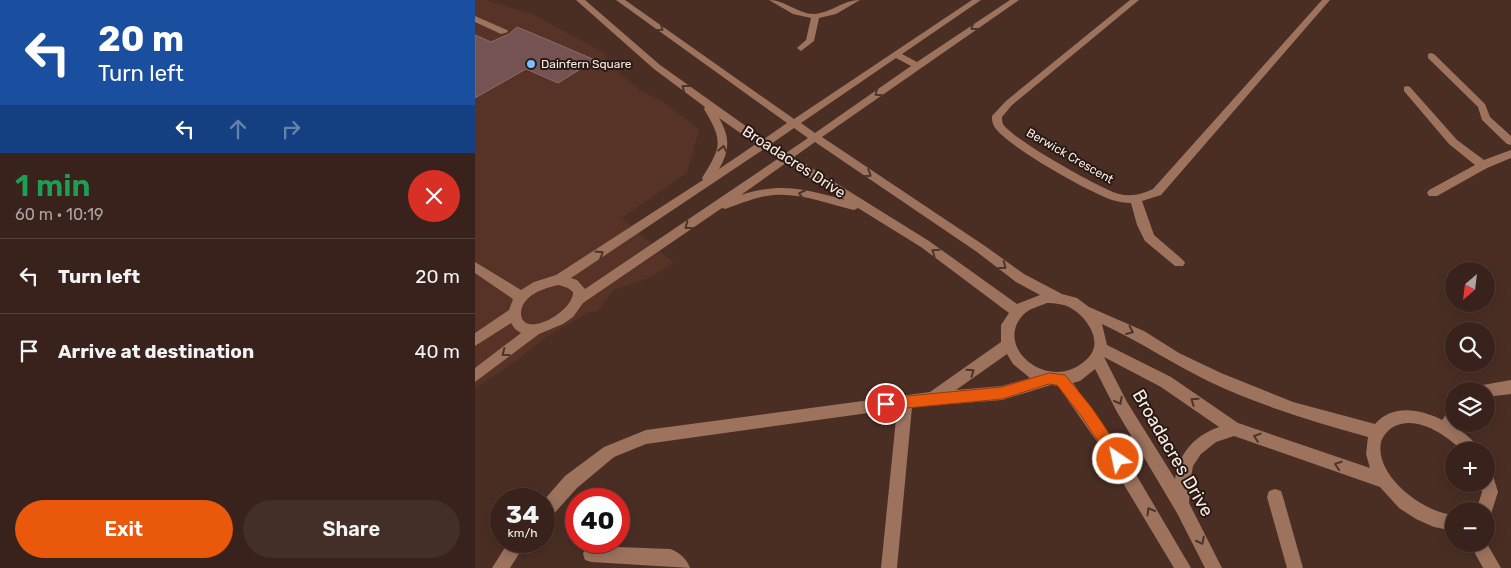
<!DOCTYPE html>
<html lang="en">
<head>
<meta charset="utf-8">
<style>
  :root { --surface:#38221b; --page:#432f28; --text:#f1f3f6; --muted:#aba4a3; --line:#523f3a; --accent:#ea580c }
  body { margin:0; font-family:Rubik,sans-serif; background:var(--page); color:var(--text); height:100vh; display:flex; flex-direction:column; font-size:19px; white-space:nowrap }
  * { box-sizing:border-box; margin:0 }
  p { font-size:16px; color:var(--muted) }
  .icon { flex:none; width:28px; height:28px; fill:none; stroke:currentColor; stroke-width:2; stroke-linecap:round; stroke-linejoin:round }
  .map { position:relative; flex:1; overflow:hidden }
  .panel { display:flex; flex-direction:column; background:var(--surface); width:475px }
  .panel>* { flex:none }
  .top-card { background:#1a4fa0; color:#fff; overflow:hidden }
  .needle { width:32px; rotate:208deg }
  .tools { position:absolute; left:970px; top:262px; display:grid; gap:10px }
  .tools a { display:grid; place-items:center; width:50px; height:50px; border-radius:50%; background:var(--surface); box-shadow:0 2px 12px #0003,0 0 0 1px var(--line); font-size:25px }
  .speed { position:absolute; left:15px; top:488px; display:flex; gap:10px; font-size:25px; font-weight:700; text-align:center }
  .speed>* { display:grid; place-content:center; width:65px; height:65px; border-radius:50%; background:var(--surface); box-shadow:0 2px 12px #0003,0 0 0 1px var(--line); line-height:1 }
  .speed small { font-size:12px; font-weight:400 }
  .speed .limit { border:8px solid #d22; background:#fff; color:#111 }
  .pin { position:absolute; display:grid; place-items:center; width:42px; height:42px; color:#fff; margin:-21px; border:2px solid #fff; border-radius:50%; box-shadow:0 1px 5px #0007 }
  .me { position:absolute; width:55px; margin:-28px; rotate:326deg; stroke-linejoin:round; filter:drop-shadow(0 0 4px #0008) }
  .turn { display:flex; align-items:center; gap:18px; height:105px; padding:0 15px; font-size:22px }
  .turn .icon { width:65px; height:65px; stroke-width:2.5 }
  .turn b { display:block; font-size:35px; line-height:42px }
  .lanes { display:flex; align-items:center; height:48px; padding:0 15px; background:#0003; justify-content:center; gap:25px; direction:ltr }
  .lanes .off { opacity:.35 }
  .round { display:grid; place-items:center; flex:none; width:52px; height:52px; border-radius:26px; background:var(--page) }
  .overview { display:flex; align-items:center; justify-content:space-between; height:85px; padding:0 15px }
  h1 { font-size:30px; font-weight:600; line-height:38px; color:#1e9e55 }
  .action { display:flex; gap:10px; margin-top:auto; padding:10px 15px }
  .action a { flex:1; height:58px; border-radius:30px; background:var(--accent); color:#fff; font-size:20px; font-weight:600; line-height:58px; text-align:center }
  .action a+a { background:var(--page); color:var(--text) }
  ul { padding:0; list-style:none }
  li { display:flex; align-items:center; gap:15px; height:75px; padding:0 15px; border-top:1px solid var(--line) }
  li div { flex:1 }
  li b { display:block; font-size:19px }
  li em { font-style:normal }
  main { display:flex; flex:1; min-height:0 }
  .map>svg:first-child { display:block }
  .built { fill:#563326 }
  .building { fill:#755352; stroke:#8d6a69 }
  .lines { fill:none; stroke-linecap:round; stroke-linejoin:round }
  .minor { fill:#9d735d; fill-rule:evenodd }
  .oneway { stroke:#4a352b }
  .route { fill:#ea580c; stroke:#983908 }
  .poi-dot { fill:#7cbef9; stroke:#271a15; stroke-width:2 }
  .labels { text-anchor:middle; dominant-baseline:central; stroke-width:4; stroke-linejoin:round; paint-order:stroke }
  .far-poi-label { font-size:12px; fill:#fdeae3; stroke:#271a15; text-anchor:start }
  .far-street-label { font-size:12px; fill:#fdeae3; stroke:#271a15 }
  .street-label { font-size:15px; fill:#fdeae3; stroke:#271a15 }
  .near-street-label { font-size:18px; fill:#fdeae3; stroke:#271a15 }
</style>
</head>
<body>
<main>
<section class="panel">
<div class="top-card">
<div class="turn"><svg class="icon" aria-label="left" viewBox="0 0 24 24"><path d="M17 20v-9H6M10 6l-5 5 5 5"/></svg><div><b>20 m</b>Turn left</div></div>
<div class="lanes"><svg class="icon" aria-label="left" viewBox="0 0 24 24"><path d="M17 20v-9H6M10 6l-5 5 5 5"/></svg><svg class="icon off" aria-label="ahead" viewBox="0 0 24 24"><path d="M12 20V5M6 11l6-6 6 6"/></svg><svg class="icon off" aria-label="right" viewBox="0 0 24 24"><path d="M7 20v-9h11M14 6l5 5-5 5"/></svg></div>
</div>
<div class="overview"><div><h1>1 min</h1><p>60 m · 10:19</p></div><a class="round" style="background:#d93025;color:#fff"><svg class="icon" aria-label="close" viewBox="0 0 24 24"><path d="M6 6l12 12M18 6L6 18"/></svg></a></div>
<ul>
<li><svg class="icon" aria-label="left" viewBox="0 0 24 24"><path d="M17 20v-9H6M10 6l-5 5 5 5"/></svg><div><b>Turn left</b></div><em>20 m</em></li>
<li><svg class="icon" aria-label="arrive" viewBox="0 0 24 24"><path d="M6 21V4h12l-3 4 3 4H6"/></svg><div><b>Arrive at destination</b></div><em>40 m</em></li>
</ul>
<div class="action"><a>Exit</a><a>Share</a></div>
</section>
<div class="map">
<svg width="1036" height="568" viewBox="0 0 1036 568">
  <rect width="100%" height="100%" fill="#4a2e24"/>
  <!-- built -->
  <path class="built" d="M0,0H10L57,14L113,44L128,52L136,66L166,91L187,101L224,130L212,173L147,218L199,263L174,278L139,290L122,312L116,311L71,337L45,358L0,388Z"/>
  <!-- building -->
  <path class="building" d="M42,27L59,34L120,60L83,83L51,69L0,98V35L16,42L34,34Z"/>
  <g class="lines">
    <!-- minor -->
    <g class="minor">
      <path d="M101,0H110L185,65L289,139L312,123L141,0H150L319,119L497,0H506L427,54L442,62L535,0H544L347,137L510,246L549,274L587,294L602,298L614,307L669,331L704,353L746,373L818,402L900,424C918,404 945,409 967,420L974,411L979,409V424H982L980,427C989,433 1001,441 1004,451H987C972,435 941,414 918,427C913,430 908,436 906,442C899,476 949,513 979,515V531L959,527L941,519L924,508L905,487L759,436L741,442L726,454L718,466L715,483L714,503L747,568H730L702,513L642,412L620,369L605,381L598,383L656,466L716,568H699L630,453L583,386L576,385L527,400L437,407L422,568H406L422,409L171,444L139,457L102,488L75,518L69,520V500L90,476L129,447L171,430L455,392L526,342V325L534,313L446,247L383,208L379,210C353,204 326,193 299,195C282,196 266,204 250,209L247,208L108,303L98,317L88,324L64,334L0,382V368L46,333L40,329L36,323L0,346V333L34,310L38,299L0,273V262L46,290L59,282L81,275L228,180L227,178C246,147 249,142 229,109L230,107L179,69ZM421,58L436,66L340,133L326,123ZM244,118L281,144L244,169C255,150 255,137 244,118ZM319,128L333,138L311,153L296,144ZM340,142L502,252L541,282L565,295L542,304L454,241L319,157ZM289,149L304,158L110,289L102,280L96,278ZM311,163L370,200C330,189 306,182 266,195ZM84,285L93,288L98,292C99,307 66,330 51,323C47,320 46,317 46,313C47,295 69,288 84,285ZM572,303C579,303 588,304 594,307C610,315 629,340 614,357C577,397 517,348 548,315C553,309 565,306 572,303ZM627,324C664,341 698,364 735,382C786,406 839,422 893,437L891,454L895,468L763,423L696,377L632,345ZM532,354L538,364L555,378L527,386L481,390ZM629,357L686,387L744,427C719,436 704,453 700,479L652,402Z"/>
      <path d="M294,0C310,0 323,14 339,14C356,13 368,0 385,0L361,14L344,18L339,41L326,51L322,48L331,40L336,18L318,14Z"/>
      <path d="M655,0H664L537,105L527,117C527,119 527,122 528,124C537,139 626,189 644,194C656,197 668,194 678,189L847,0H855L686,195L667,201L679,235L708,260L710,263L708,266H700L670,241L662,225L656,203C650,203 644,202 637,200C612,191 539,150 522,130C518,126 517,122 517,116L531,101Z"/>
      <path d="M0,16L32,30L33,32L26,34L0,22Z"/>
      <path d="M956,53L959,54L1010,104L1015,117L1036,136V145L1032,144L1007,120L1003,107L953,58V54Z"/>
      <path d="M932,86L935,87L982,140L1009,160L1036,150V158L1012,168L962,196H954L952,193L954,190L1000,165L974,144L929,91V87Z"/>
      <path d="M1036,380V394L1011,397V391H1000L1002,386Z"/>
      <path d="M1011,466L1016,469L1023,492L1015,517L1011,518V511H1001L1007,492L1005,484H1011Z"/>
      <path d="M800,489L806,491L808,497L828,568H812L792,497L794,491Z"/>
      <path d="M34,541H52L35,568H17Z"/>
      <path d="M1011,542L1026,568H1008L995,544H1011Z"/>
      <path d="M116,546L195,549C204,552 212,559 215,568L116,562L110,560L108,554L110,548Z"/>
    </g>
  </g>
  <!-- one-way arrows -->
  <defs><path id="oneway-chevron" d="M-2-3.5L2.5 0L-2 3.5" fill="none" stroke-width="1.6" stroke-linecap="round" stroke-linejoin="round" transform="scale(1.25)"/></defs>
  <g class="oneway">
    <use href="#oneway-chevron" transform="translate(499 27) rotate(147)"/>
    <use href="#oneway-chevron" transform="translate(185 28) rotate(35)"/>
    <use href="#oneway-chevron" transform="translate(210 88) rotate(-143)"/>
    <use href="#oneway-chevron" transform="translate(403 93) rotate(145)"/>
    <use href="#oneway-chevron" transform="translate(248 149) rotate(-79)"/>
    <use href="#oneway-chevron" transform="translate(393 174) rotate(33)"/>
    <use href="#oneway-chevron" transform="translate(327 194) rotate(-168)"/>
    <use href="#oneway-chevron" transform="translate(213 226) rotate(143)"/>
    <use href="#oneway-chevron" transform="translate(460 252) rotate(-145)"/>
    <use href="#oneway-chevron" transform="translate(125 254) rotate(-32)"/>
    <use href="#oneway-chevron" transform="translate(528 266) rotate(37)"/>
    <use href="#oneway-chevron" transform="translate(655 331) rotate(25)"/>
    <use href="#oneway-chevron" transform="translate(30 353) rotate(143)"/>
    <use href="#oneway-chevron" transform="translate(496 372) rotate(-35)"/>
    <use href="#oneway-chevron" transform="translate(644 401) rotate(62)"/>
    <use href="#oneway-chevron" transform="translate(719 401) rotate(-145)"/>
    <use href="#oneway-chevron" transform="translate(782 437) rotate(-161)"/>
    <use href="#oneway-chevron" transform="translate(863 465) rotate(-162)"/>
    <use href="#oneway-chevron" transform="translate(675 511) rotate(-120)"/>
    <use href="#oneway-chevron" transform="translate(726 541) rotate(63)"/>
  </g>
  <!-- route -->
  <path class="route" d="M574,373L590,375L617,408L648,454L650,459L648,464L643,466L638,464L607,417L582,385L574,384L527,399L411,410L407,408L405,404L407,399L411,398L527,387Z"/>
  <!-- markers -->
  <circle class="poi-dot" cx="56" cy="64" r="5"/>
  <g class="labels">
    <!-- far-poi labels -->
    <g class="far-poi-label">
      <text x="66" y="64">Dainfern Square</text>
    </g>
    <!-- far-street labels -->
    <g class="far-street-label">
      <text transform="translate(595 156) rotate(30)">Berwick Crescent</text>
    </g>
    <!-- street labels -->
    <g class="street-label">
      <text transform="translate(319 162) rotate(33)">Broadacres Drive</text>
    </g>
    <!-- near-street labels -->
    <g class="near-street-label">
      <text transform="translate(698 453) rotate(60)">Broadacres Drive</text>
    </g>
  </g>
</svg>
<div class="tools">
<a><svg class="needle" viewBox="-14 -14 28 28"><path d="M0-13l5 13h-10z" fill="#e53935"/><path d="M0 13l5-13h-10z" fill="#aba4a3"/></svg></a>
<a><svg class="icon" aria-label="search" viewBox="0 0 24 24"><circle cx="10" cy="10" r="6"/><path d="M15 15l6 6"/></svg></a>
<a><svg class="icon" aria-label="layers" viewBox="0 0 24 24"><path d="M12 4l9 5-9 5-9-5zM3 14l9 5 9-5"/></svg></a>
<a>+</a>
<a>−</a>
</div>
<div class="speed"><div>34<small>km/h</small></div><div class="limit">40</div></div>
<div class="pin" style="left:411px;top:404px;background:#d93025"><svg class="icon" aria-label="arrive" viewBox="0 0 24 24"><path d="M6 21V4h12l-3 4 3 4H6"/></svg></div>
<svg class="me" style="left:643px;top:459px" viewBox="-20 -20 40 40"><circle r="17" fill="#ea580c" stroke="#fff" stroke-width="3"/><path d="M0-11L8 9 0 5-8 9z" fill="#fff"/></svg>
</div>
</main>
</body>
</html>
